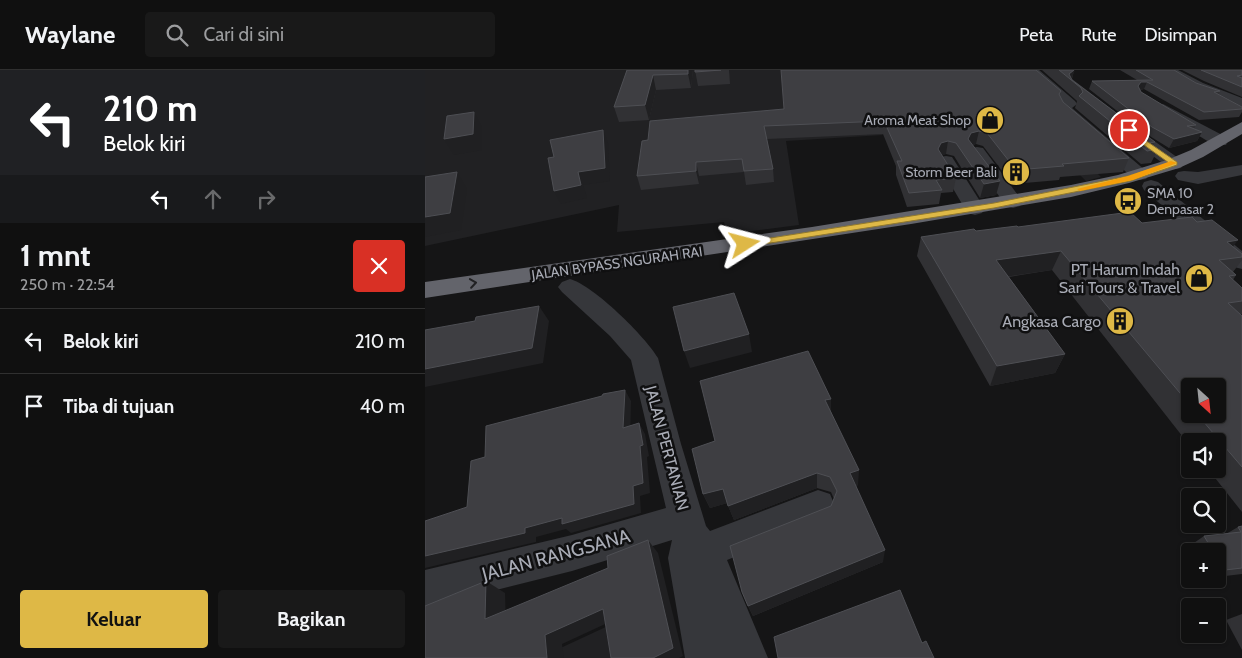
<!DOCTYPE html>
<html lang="id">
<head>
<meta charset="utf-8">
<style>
  :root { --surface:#101010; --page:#191919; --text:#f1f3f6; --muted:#9c9d9f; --line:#303030; --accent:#deb846 }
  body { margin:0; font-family:Cabin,sans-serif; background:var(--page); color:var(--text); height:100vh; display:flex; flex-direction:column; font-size:19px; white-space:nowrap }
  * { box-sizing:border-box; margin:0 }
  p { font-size:16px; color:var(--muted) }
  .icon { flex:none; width:28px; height:28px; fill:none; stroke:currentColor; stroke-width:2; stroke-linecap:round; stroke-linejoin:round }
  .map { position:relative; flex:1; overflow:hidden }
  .sheet { display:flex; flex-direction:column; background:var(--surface); width:425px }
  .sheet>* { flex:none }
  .top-card { background:#202124; color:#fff; overflow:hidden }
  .needle { width:32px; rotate:153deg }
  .controls { position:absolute; left:756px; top:308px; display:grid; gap:10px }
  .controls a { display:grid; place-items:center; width:45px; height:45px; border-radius:5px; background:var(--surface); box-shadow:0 1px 4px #0004,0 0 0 1px var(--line); font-size:25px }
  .pin { position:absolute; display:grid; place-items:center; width:42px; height:42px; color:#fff; margin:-21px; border:2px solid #fff; border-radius:50%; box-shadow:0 1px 5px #0007 }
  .me { position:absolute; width:55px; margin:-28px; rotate:81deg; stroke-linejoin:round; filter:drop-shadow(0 0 4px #0008) }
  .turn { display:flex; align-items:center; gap:18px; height:105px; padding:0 20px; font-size:22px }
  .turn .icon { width:65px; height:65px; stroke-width:2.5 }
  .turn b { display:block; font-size:35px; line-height:42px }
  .lanes { display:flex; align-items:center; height:48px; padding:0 20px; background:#0003; justify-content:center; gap:25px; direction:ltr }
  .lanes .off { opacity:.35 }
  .round { display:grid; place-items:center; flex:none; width:52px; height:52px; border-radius:5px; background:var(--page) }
  .summary { display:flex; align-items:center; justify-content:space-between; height:85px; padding:0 20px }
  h1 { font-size:30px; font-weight:800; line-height:38px }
  .action { display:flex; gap:10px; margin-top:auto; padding:10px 20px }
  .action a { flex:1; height:58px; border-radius:5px; background:var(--accent); color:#111; font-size:20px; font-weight:800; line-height:58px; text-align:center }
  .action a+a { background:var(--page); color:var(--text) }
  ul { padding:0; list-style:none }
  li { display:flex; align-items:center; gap:15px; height:65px; padding:0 20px; border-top:1px solid var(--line) }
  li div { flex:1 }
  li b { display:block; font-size:19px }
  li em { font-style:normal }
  header { display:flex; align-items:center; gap:30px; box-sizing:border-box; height:70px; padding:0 25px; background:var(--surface); border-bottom:1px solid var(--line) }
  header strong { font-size:24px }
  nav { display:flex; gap:28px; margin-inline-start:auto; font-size:18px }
  .search { width:350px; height:45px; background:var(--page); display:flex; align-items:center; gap:12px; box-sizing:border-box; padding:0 18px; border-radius:5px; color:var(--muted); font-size:19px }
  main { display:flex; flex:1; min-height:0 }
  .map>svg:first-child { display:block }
  .built { fill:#212123 }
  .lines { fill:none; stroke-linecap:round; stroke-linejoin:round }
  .minor { fill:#36373b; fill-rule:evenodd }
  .highway { fill:#63646b; fill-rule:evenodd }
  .wall { fill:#313134; fill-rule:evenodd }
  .shaded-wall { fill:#202022 }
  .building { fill:#3e3e42; stroke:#4e4f54 }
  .oneway { stroke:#212123 }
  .route { fill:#deb846; stroke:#90782e }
  .slow { fill:#f59e0b }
  .labels { text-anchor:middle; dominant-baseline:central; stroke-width:5; stroke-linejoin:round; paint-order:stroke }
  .far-poi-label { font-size:14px; fill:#a8abb5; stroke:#101011; text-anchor:end }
  .far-street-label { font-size:14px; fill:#a8abb5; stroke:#101011 }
  .poi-label { font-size:16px; fill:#a8abb5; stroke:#101011; text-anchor:end }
  .street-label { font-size:16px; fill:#a8abb5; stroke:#101011 }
  .near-street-label { font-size:19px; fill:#a8abb5; stroke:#101011 }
</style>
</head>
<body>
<header>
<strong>Waylane</strong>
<div class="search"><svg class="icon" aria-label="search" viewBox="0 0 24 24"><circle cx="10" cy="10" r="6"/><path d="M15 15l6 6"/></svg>Cari di sini</div>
<nav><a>Peta</a><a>Rute</a><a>Disimpan</a></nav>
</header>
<main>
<section class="sheet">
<div class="top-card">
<div class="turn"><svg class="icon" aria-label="left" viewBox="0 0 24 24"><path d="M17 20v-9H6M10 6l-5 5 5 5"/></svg><div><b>210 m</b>Belok kiri</div></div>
<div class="lanes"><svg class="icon" aria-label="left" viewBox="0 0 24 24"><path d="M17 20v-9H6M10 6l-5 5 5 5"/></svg><svg class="icon off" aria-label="ahead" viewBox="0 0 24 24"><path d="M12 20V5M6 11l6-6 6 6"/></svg><svg class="icon off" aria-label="right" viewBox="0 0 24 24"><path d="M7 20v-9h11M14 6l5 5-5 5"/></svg></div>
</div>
<div class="summary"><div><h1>1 mnt</h1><p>250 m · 22:54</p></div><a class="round" style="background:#d93025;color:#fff"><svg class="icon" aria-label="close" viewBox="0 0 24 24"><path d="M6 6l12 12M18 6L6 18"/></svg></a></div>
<ul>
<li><svg class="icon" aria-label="left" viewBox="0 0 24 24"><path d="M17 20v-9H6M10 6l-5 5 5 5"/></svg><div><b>Belok kiri</b></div><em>210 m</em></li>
<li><svg class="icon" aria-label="arrive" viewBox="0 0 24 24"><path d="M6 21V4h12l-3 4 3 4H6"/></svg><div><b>Tiba di tujuan</b></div><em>40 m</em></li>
</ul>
<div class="action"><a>Keluar</a><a>Bagikan</a></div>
</section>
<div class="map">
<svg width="817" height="588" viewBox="0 0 817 588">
  <rect width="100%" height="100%" fill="#151516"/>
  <!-- built -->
  <g class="built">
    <path d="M0,0H607V39L676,107L661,111L606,56L453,51L458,65L361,71L374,155L302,164L299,152L192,162L194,135L0,176Z"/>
    <path d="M185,555L190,588H114Z"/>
  </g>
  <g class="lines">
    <!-- minor -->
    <g class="minor">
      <path d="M601,0H614L650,31L652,34L647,38L721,101L724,105L721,109L715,110L709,109L635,43L632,36L635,33L602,4Z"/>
      <path d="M736,0H753L778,13L817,28V37L768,19Z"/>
      <path d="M738,34L801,67L803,71L801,75H789L733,41L731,38L733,35Z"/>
      <path d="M702,54L708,56L756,90L759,94L756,98L750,99L744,98L696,62L694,59L696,56Z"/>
      <path d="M552,77L558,78L595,128L598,132L595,136L588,138L581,136L543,82L546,78Z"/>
      <path d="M521,86L527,87L560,139L557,143L550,145L543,143L540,139L512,91L515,87Z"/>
      <path d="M817,95V105L773,114L753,110L750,106L753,102L759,101L773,102Z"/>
      <path d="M726,110L733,112L817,181V199L809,197L719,120L717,116L719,112Z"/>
      <path d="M145,209C168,215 221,267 233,288L256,374L281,456L285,461L393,420L405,424L410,436L405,448L302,490L343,588H260L243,488L247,470L147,501L0,538V500L147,465L241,438L206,290L185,266L137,222L133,217L137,212Z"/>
    </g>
    <!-- highway -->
    <path class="highway" d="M817,52V64L778,87L754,98L704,113L646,127L486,154L0,228V212L387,157L646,115L693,105L742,90L766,80Z"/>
  </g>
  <!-- wall -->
  <g class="wall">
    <path d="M202,0H268L266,18L231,20L224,50L194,52L189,37Z"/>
    <path d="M270,0H304L305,14L273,16Z"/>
    <path d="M617,0H649L647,9L730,72L728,76L733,79L726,93L716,94L650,38L652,31L651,30Z"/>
    <path d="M695,0H749L771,13L795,21L794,24L817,37V42L814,47L774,50L719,19L715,20L716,22L771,55L769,59L777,62L772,71L744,78L723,65L664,19L667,11L712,10Z"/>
    <path d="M757,0H817V27L779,11Z"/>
    <path d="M636,21L635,25L638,32L704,88L698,102L635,107L634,110L587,114L558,76L551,74L548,75L575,111L571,125L555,128L529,86L521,84L517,85L531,108L528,122L516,123L514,134L482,137L471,105V96L458,64L342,69L348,99L349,112L321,115L319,102L274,106V114L216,120L212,106L223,70Z"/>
    <path d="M772,152L817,184V190L808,202L811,205L808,210L817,218V244L816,245L817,246V442L783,399H792V371H765V376L627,200L584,207L640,284L630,303L565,316L492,186L496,167L593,157ZM765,316L792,344H765Z"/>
    <path d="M406,342L433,415L431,416L458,492L328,546L323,536L406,436L409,429L406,422L392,418L309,450L302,433L285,438L278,424Z"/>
    <path d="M817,456V504L792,507V481H769L766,475L779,466L801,464L813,457Z"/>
    <path d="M817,544V580L801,550Z"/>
  </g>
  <!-- shaded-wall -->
  <g class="shaded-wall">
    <path d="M263,0H268L266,18L263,4Z"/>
    <path d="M650,0L646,10L644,4Z"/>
    <path d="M228,5L231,20L224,50L220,35Z"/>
    <path d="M716,12H722L719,19L713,20V16Z"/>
    <path d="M49,42L57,57V80L29,85L19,69Z"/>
    <path d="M178,60L183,73L185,111L158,115L162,128L136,134L129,121L153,102Z"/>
    <path d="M554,61L551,74L544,76L543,69L546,63Z"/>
    <path d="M777,62L772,71L744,78L749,69Z"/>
    <path d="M523,71L521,84L514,86L513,79L516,73Z"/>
    <path d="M271,92L274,106V114L271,101Z"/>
    <path d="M32,102L42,119L36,160L0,167V147Z"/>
    <path d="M575,111L571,125L555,128L559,114Z"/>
    <path d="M813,170L799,189L802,172Z"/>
    <path d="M636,181L627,200L565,209L571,190Z"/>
    <path d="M114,236L124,251L118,293L0,317V299Z"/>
    <path d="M324,264L327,282L265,298L259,281Z"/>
    <path d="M640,284L630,303L565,316L572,296Z"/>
    <path d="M200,320L206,331L205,369L198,358Z"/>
    <path d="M406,329V345L400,330Z"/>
    <path d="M214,353L220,364L224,386L222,387L225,423L215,426L216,443L146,463L141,459L111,467V472L0,498V486L100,458L208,416Z"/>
    <path d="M434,400L433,415L425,418V403Z"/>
    <path d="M392,403V418L309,450L303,436Z"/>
    <path d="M298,419L303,433L285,438L278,424Z"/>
    <path d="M223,470L233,483L258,586L254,588H228Z"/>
    <path d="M460,480L458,492L328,546L323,536Z"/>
    <path d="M61,511L80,523L81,558L60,549Z"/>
    <path d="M178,539L191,549L137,574L139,588H122L120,565Z"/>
  </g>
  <!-- building -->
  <g class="building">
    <path d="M202,0H263V4L228,5L220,35L189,37Z"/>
    <path d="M270,0H296L270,2Z"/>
    <path d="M356,0H611L636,21L634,24L638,32L704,88L637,94L639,96L591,100L562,63L554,61L546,63L543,69L575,111L559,114L531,73L523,71L516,73L513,79L531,108L511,110L517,120L484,123L472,91H477L459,51L339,56L348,99L319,101L317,89L271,92V101L212,106L217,71L223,70L225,51L359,39Z"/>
    <path d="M634,0H649L644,4L647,10L730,72L724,73L733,79L722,81L654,26L658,22L656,18Z"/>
    <path d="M711,0H749L771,13L795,21L789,22L817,37V39L779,42L722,12H716L713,16L716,22L771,55L762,56L777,62L749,69L727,57L667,11L728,10Z"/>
    <path d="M776,0H817V5L812,6L817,8V17Z"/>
    <path d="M49,42L48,64L19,69L22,46Z"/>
    <path d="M178,60L180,98L153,102L156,115L129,121L123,88L129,87L125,70Z"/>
    <path d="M32,102L25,143L0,147V107Z"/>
    <path d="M705,142L717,153L767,147L772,152L787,150L813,170L802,172L817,184V187L794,190L811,205L804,206L817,218V231L803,233L817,246V397L772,344H792V316H765V335L636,181L571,190L640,284L572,296L496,167L549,159L551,161L592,156L593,157Z"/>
    <path d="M309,223L324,264L259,281L248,237Z"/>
    <path d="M114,236L107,278L0,299V260L50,251L51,247Z"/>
    <path d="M383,281L406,329L400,330L434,400L425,403L460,480L323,536L317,522L305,476L406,436L412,421L405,407L392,403L303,436L298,419L278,424L267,379L290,371L275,311Z"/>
    <path d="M200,320L198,358L214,353L218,375L215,376L218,413L208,416L209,434L137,454V448L100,458V463L0,486V451L42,437L46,391L60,387L61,356L177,326L178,324Z"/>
    <path d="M817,456V498L800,500L792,488V481H788L779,466L816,462L813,457Z"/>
    <path d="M223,470L248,578L228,588H186L178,539L120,565L122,588H0V536L61,511L60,549L183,498L182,486Z"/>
    <path d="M475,520L497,573L501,571L509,588H353L349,567Z"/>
  </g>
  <!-- one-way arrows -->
  <defs><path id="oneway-chevron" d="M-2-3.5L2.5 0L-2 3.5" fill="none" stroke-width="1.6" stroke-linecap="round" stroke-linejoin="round" transform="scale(1.25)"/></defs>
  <use class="oneway" href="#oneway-chevron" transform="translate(48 213) rotate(-8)"/>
  <!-- route -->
  <path class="route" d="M704,59L752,92V95L705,111L569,138L320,177L315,174L320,172L569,133L703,106L744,93L701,62L700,60Z"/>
  <!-- slow -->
  <path class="slow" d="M746,91L752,93L708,110L655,121L652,119L703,106Z"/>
  <!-- icons -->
  <defs>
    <symbol id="shop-disc" viewBox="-11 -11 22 22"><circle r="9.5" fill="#deb846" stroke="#101011"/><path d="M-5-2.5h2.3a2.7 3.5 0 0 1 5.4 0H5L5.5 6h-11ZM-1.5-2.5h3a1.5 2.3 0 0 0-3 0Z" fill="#111"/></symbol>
    <symbol id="building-disc" viewBox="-11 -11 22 22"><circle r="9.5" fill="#deb846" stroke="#101011"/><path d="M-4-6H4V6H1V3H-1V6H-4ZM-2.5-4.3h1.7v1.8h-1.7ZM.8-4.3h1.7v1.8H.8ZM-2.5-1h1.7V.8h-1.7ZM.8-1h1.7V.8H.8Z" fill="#111"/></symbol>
    <symbol id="bus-disc" viewBox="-11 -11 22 22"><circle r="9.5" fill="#deb846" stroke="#101011"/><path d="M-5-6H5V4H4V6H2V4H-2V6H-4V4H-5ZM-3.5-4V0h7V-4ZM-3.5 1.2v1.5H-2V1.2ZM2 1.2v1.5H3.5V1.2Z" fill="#111"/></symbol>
  </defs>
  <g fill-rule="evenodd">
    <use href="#shop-disc" x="549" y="34" width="32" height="32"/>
    <use href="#building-disc" x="575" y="86" width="32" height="32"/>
    <use href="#bus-disc" x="687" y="115" width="32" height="32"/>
    <use href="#shop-disc" x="758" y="192" width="32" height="32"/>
    <use href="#building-disc" x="679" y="235" width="32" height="32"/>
  </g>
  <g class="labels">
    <!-- far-poi labels -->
    <g class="far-poi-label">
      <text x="546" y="50">Aroma Meat Shop</text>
      <text x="572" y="102">Storm Beer Bali</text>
      <text x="722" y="123" text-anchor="start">SMA 10<tspan x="722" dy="16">Denpasar 2</tspan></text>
    </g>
    <!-- far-street labels -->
    <g class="far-street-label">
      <text transform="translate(192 193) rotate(-8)">JALAN BYPASS NGURAH RAI</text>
    </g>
    <!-- poi labels -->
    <g class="poi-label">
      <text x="755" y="199">PT Harum Indah<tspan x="755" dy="18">Sari Tours &amp; Travel</tspan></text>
      <text x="676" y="251">Angkasa Cargo</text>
    </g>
    <!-- street labels -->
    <g class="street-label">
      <text transform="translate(242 378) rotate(75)">JALAN PERTANIAN</text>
    </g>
    <!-- near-street labels -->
    <g class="near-street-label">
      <text transform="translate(131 485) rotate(-15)">JALAN RANGSANA</text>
    </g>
  </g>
</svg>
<div class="controls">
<a><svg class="needle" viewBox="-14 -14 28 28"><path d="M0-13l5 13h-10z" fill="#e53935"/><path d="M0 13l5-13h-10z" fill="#9c9d9f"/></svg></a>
<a><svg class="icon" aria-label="sound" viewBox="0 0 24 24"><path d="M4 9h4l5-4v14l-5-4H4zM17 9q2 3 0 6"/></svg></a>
<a><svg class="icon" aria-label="search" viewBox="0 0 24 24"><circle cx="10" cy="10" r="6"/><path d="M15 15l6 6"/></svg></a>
<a>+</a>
<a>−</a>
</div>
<div class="pin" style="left:704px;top:60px;background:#d93025"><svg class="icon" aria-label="arrive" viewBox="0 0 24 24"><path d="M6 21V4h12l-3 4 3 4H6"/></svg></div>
<svg class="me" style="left:320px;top:174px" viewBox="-20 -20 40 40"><path d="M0-17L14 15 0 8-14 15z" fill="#deb846" stroke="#fff" stroke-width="4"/></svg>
</div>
</main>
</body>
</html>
